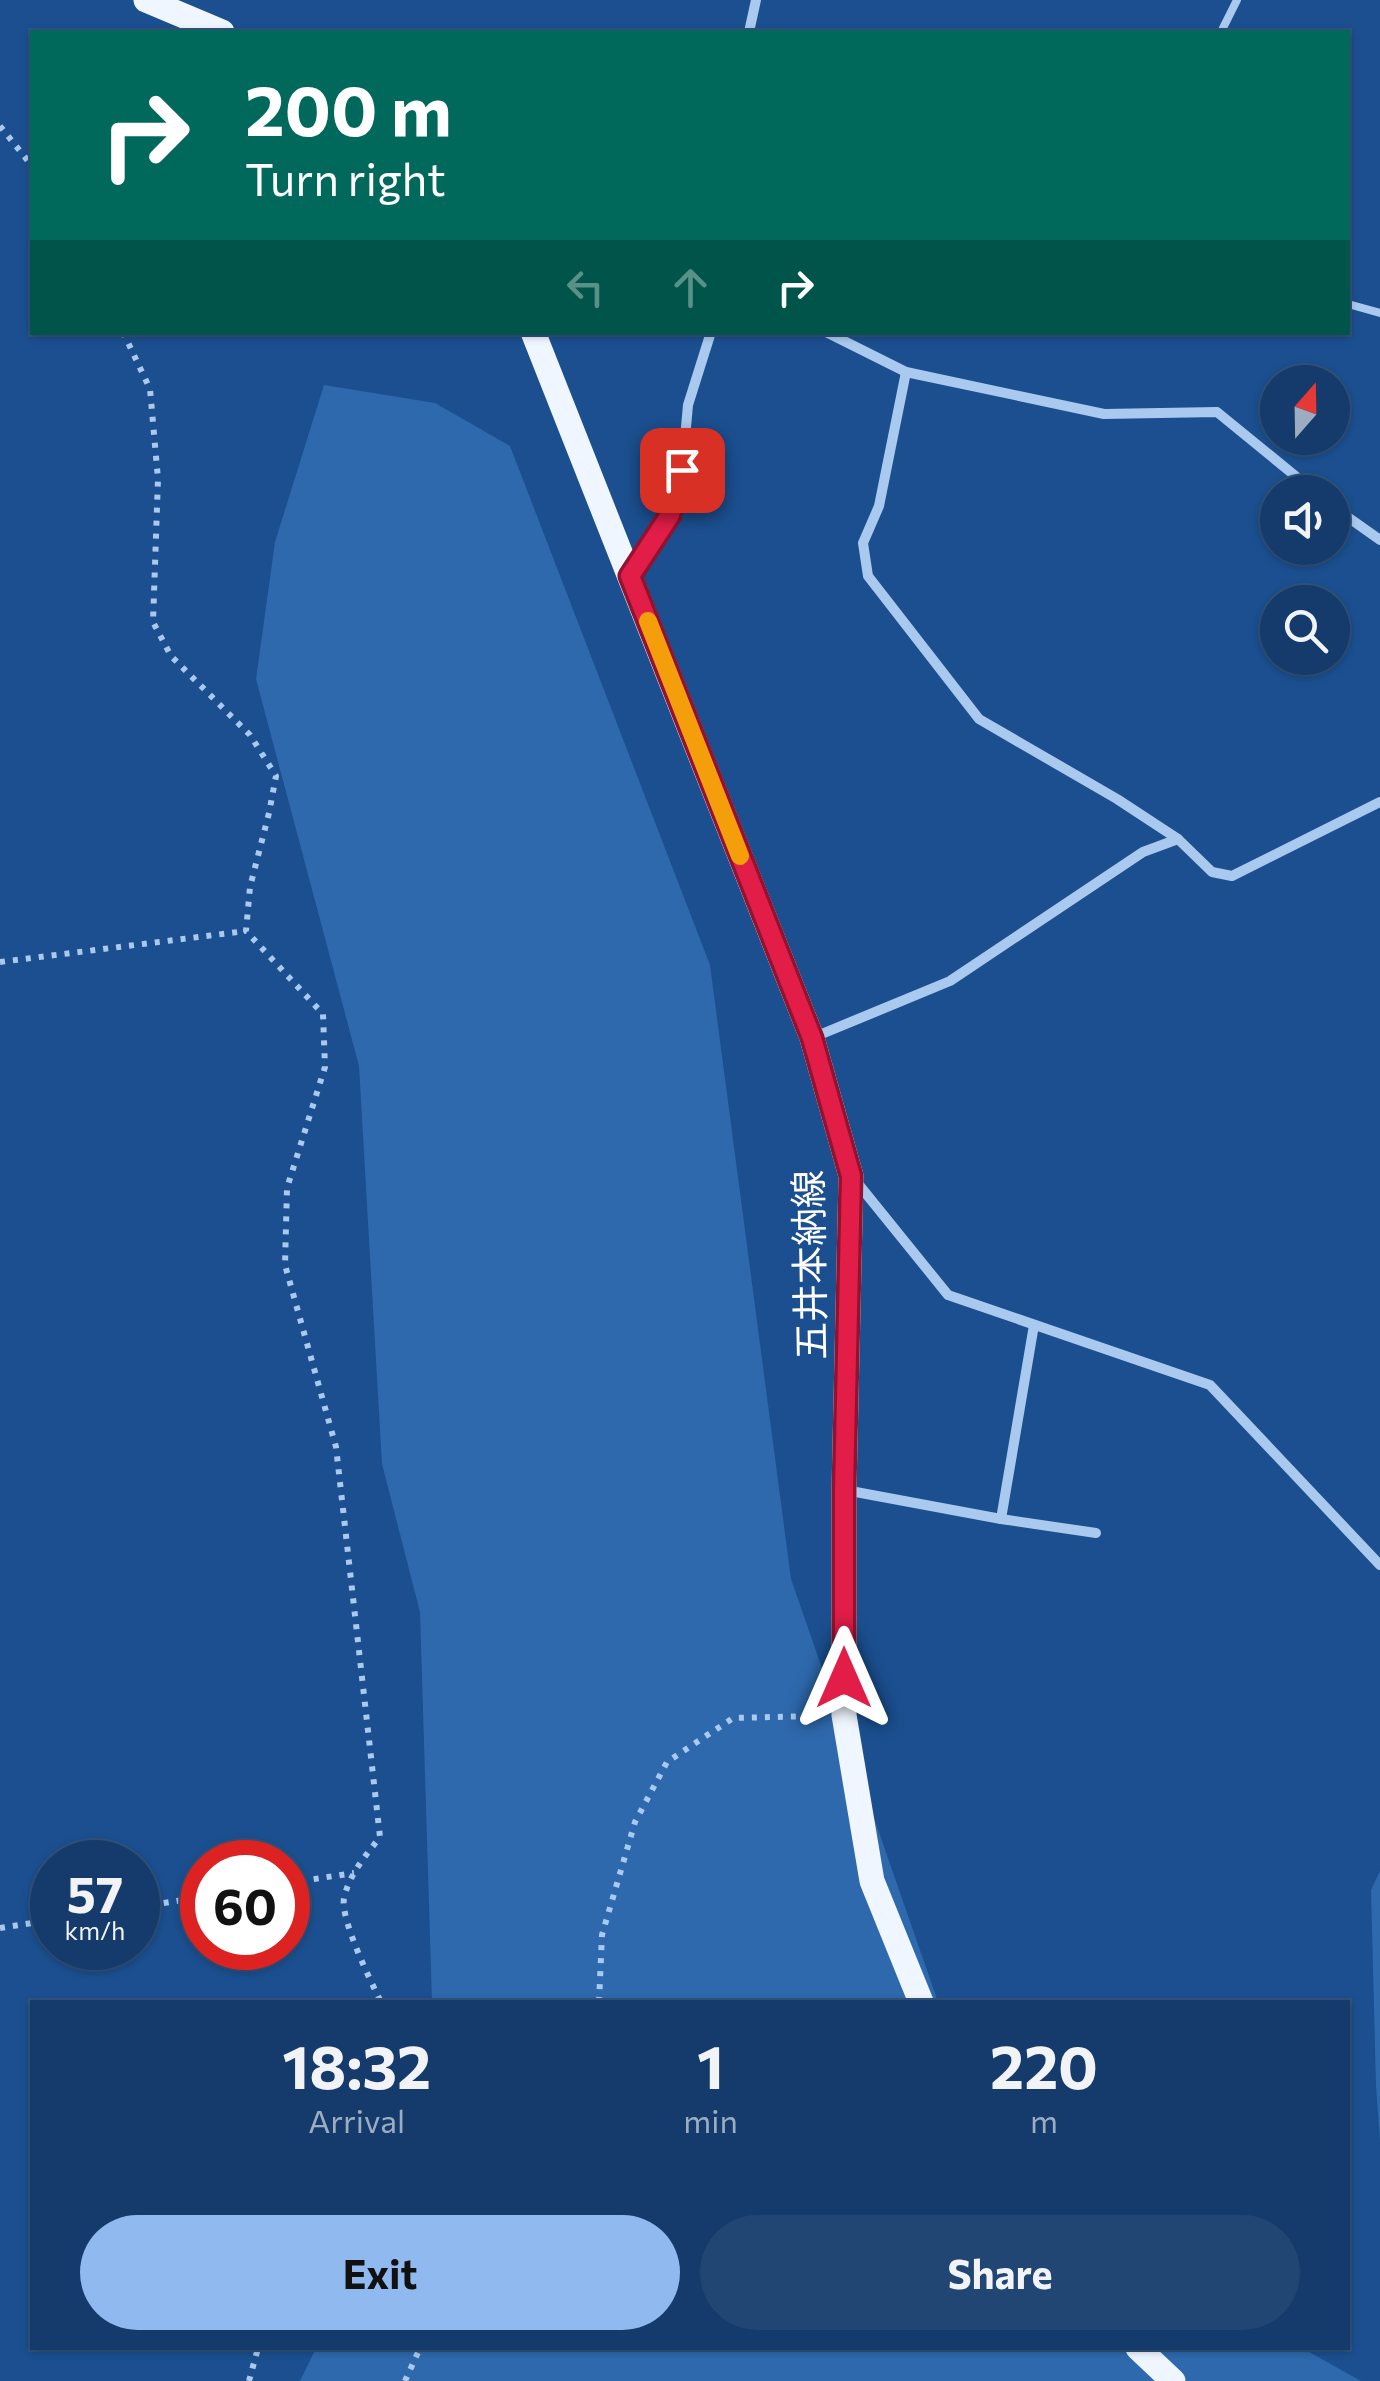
<!DOCTYPE html>
<html lang="en">
<head>
<meta charset="utf-8">
<style>
  :root { --surface:#143b6b; --page:#214673; --text:#f1f3f6; --muted:#9dadc1; --line:#33557e; --accent:#90b9f0 }
  body { margin:0; font-family:Commissioner,"Noto Sans JP",sans-serif; background:var(--page); color:var(--text); height:100vh; display:flex; flex-direction:column; font-size:38px; white-space:nowrap }
  * { box-sizing:border-box; margin:0 }
  p { font-size:32px; color:var(--muted) }
  .icon { flex:none; width:55px; height:55px; fill:none; stroke:currentColor; stroke-width:2; stroke-linecap:round; stroke-linejoin:round }
  .map { position:relative; flex:1; overflow:hidden }
  .panel { position:absolute; left:30px; top:2000px; width:1320px; height:350px; display:flex; flex-direction:column; background:var(--surface); border-radius:0px; box-shadow:0 2px 8px #0004,0 0 0 2px var(--line) }
  .panel>* { flex:none }
  .hud { position:absolute; left:30px; top:30px; width:1320px; height:305px; border-radius:0px; box-shadow:0 2px 8px #0004,0 0 0 2px var(--line); background:#00695c; color:#fff; overflow:hidden }
  .needle { width:65px; rotate:20deg }
  .tools { position:absolute; left:1260px; top:365px; display:grid; gap:20px }
  .tools a { display:grid; place-items:center; width:90px; height:90px; border-radius:50%; background:var(--surface); box-shadow:0 2px 8px #0004,0 0 0 2px var(--line); font-size:50px }
  .speed { position:absolute; left:30px; top:1840px; display:flex; gap:20px; font-size:50px; font-weight:700; text-align:center }
  .speed>* { display:grid; place-content:center; width:130px; height:130px; border-radius:50%; background:var(--surface); box-shadow:0 2px 8px #0004,0 0 0 2px var(--line); line-height:1 }
  .speed small { font-size:25px; font-weight:400 }
  .speed .limit { border:15px solid #d22; background:#fff; color:#111 }
  .pin { position:absolute; display:grid; place-items:center; width:85px; height:85px; color:#fff; margin:-42px; border-radius:20px; box-shadow:0 5px 15px #0006 }
  .me { position:absolute; width:110px; margin:-55px; rotate:0deg; stroke-linejoin:round; filter:drop-shadow(0 0 8px #0008) }
  .turn { display:flex; align-items:center; gap:35px; height:210px; padding:0 50px; font-size:45px }
  .turn .icon { width:130px; height:130px; stroke-width:2.5 }
  .turn b { display:block; font-size:70px; line-height:85px }
  .lanes { display:flex; align-items:center; height:95px; padding:0 50px; background:#0003; justify-content:center; gap:50px; direction:ltr }
  .lanes .off { opacity:.35 }
  .eta { display:flex; justify-content:space-evenly; align-items:center; height:170px; text-align:center }
  .eta b { font-size:60px; font-weight:700; line-height:70px }
  .action { display:flex; gap:20px; margin-top:auto; padding:20px 50px }
  .action a { flex:1; height:115px; border-radius:60px; background:var(--accent); color:#111; font-size:40px; font-weight:700; line-height:115px; text-align:center }
  .action a+a { background:var(--page); color:var(--text) }
  .map>svg:first-child { display:block }
  .green { fill:#2e69ad }
  .lines { fill:none; stroke-linecap:round; stroke-linejoin:round }
  .path { stroke:#a9c9ee; stroke-width:6; stroke-dasharray:5 8; stroke-linecap:butt }
  .service { stroke:#a9c9ee; stroke-width:8 }
  .minor { stroke:#a9c9ee; stroke-width:10 }
  .primary { stroke:#f0f6ff; stroke-width:25 }
  .route-casing { stroke:#92132f; stroke-width:25 }
  .route { stroke:#e11d48; stroke-width:18 }
  .slow { stroke:#f59e0b; stroke-width:18 }
  .labels { text-anchor:middle; dominant-baseline:central; stroke-width:9; stroke-linejoin:round; paint-order:stroke }
  .street-label { font-size:38px; fill:#fff; stroke:#1b4f8f }
</style>
</head>
<body>
<div class="map">
<svg width="1380" height="2381" viewBox="0 0 1380 2381">
  <rect width="100%" height="100%" fill="#1b4f8f"/>
  <!-- green -->
  <g class="green">
    <path d="M324,385L435,403L510,446L710,965L791,1579L938,2002H432L420,1612L382,1464L359,1066L256,679L275,542Z"/>
    <path d="M1380,1871V2140L1376,2086L1371,1890Z"/>
    <path d="M316,2348H1302L1361,2381H300Z"/>
  </g>
  <g class="lines">
    <!-- path -->
    <g class="path">
      <path d="M0,126L32,166"/>
      <path d="M123,332L150,389L158,479L153,622L171,656L250,735L276,776L269,813L250,887L246,931L323,1014L325,1067L287,1188L285,1265L336,1447L380,1837C366,1855 349,1875 344,1898C340,1919 371,1982 381,2002"/>
      <path d="M0,962L246,931"/>
      <path d="M288,1883L354,1873"/>
      <path d="M138,1907L202,1897"/>
      <path d="M0,1928L52,1920"/>
      <path d="M599,2002L602,1935L635,1822L667,1762L733,1718L817,1716"/>
      <path d="M249,2381L258,2348"/>
      <path d="M405,2381L420,2348"/>
    </g>
    <!-- service -->
    <g class="service">
      <path d="M1221,32L1237,0"/>
      <path d="M1348,304L1380,313"/>
    </g>
    <!-- minor -->
    <g class="minor">
      <path d="M749,32L756,0"/>
      <path d="M826,332L906,372L1104,414L1217,412L1315,492"/>
      <path d="M906,372L879,506L863,543L868,576L979,719L1117,799L1178,839L1212,872L1232,876L1380,802"/>
      <path d="M1332,506L1380,540"/>
      <path d="M631,574L669,515L682,471L688,405L711,332"/>
      <path d="M812,1038L950,981L1143,852L1178,839"/>
      <path d="M855,1180L948,1295L1210,1385L1380,1565"/>
      <path d="M845,1490L1001,1519L1096,1533"/>
      <path d="M1001,1519L1034,1325"/>
    </g>
    <!-- primary -->
    <g class="primary">
      <path d="M146,0L222,32"/>
      <path d="M533,332L812,1038L851,1176L844,1490V1715L872,1881L921,2002"/>
      <path d="M1138,2348L1173,2381"/>
    </g>
  </g>
  <g class="lines">
    <defs>
      <path id="route" d="M682,470L670,515L630,576L812,1038L851,1176L844,1490V1678"/>
    </defs>
    <!-- route casing -->
    <use href="#route" class="route-casing"/>
    <!-- route -->
    <use href="#route" class="route"/>
    <!-- slow -->
    <path class="slow" d="M648,621L740,856"/>
  </g>
  <g class="labels">
    <!-- street labels -->
    <g class="street-label">
      <text transform="translate(808 1265) rotate(-91)">五井本納線</text>
    </g>
  </g>
</svg>
<div class="tools">
<a><svg class="needle" viewBox="-14 -14 28 28"><path d="M0-13l5 13h-10z" fill="#e53935"/><path d="M0 13l5-13h-10z" fill="#9dadc1"/></svg></a>
<a><svg class="icon" aria-label="sound" viewBox="0 0 24 24"><path d="M4 9h4l5-4v14l-5-4H4zM17 9q2 3 0 6"/></svg></a>
<a><svg class="icon" aria-label="search" viewBox="0 0 24 24"><circle cx="10" cy="10" r="6"/><path d="M15 15l6 6"/></svg></a>
</div>
<div class="speed"><div>57<small>km/h</small></div><div class="limit">60</div></div>
<div class="pin" style="left:682px;top:470px;background:#d93025"><svg class="icon" aria-label="arrive" viewBox="0 0 24 24"><path d="M6 21V4h12l-3 4 3 4H6"/></svg></div>
<svg class="me" style="left:844px;top:1678px" viewBox="-20 -20 40 40"><path d="M0-17L14 15 0 8-14 15z" fill="#e11d48" stroke="#fff" stroke-width="4"/></svg>
<div class="hud">
<div class="turn"><svg class="icon" aria-label="right" viewBox="0 0 24 24"><path d="M7 20v-9h11M14 6l5 5-5 5"/></svg><div><b>200 m</b>Turn right</div></div>
<div class="lanes"><svg class="icon off" aria-label="left" viewBox="0 0 24 24"><path d="M17 20v-9H6M10 6l-5 5 5 5"/></svg><svg class="icon off" aria-label="ahead" viewBox="0 0 24 24"><path d="M12 20V5M6 11l6-6 6 6"/></svg><svg class="icon" aria-label="right" viewBox="0 0 24 24"><path d="M7 20v-9h11M14 6l5 5-5 5"/></svg></div>
</div>
<section class="panel">
<div class="eta">
<div><b>18:32</b><p>Arrival</p></div>
<div><b>1</b><p>min</p></div>
<div><b>220</b><p>m</p></div>
</div>
<div class="action"><a>Exit</a><a>Share</a></div>
</section>
</div>
</body>
</html>
